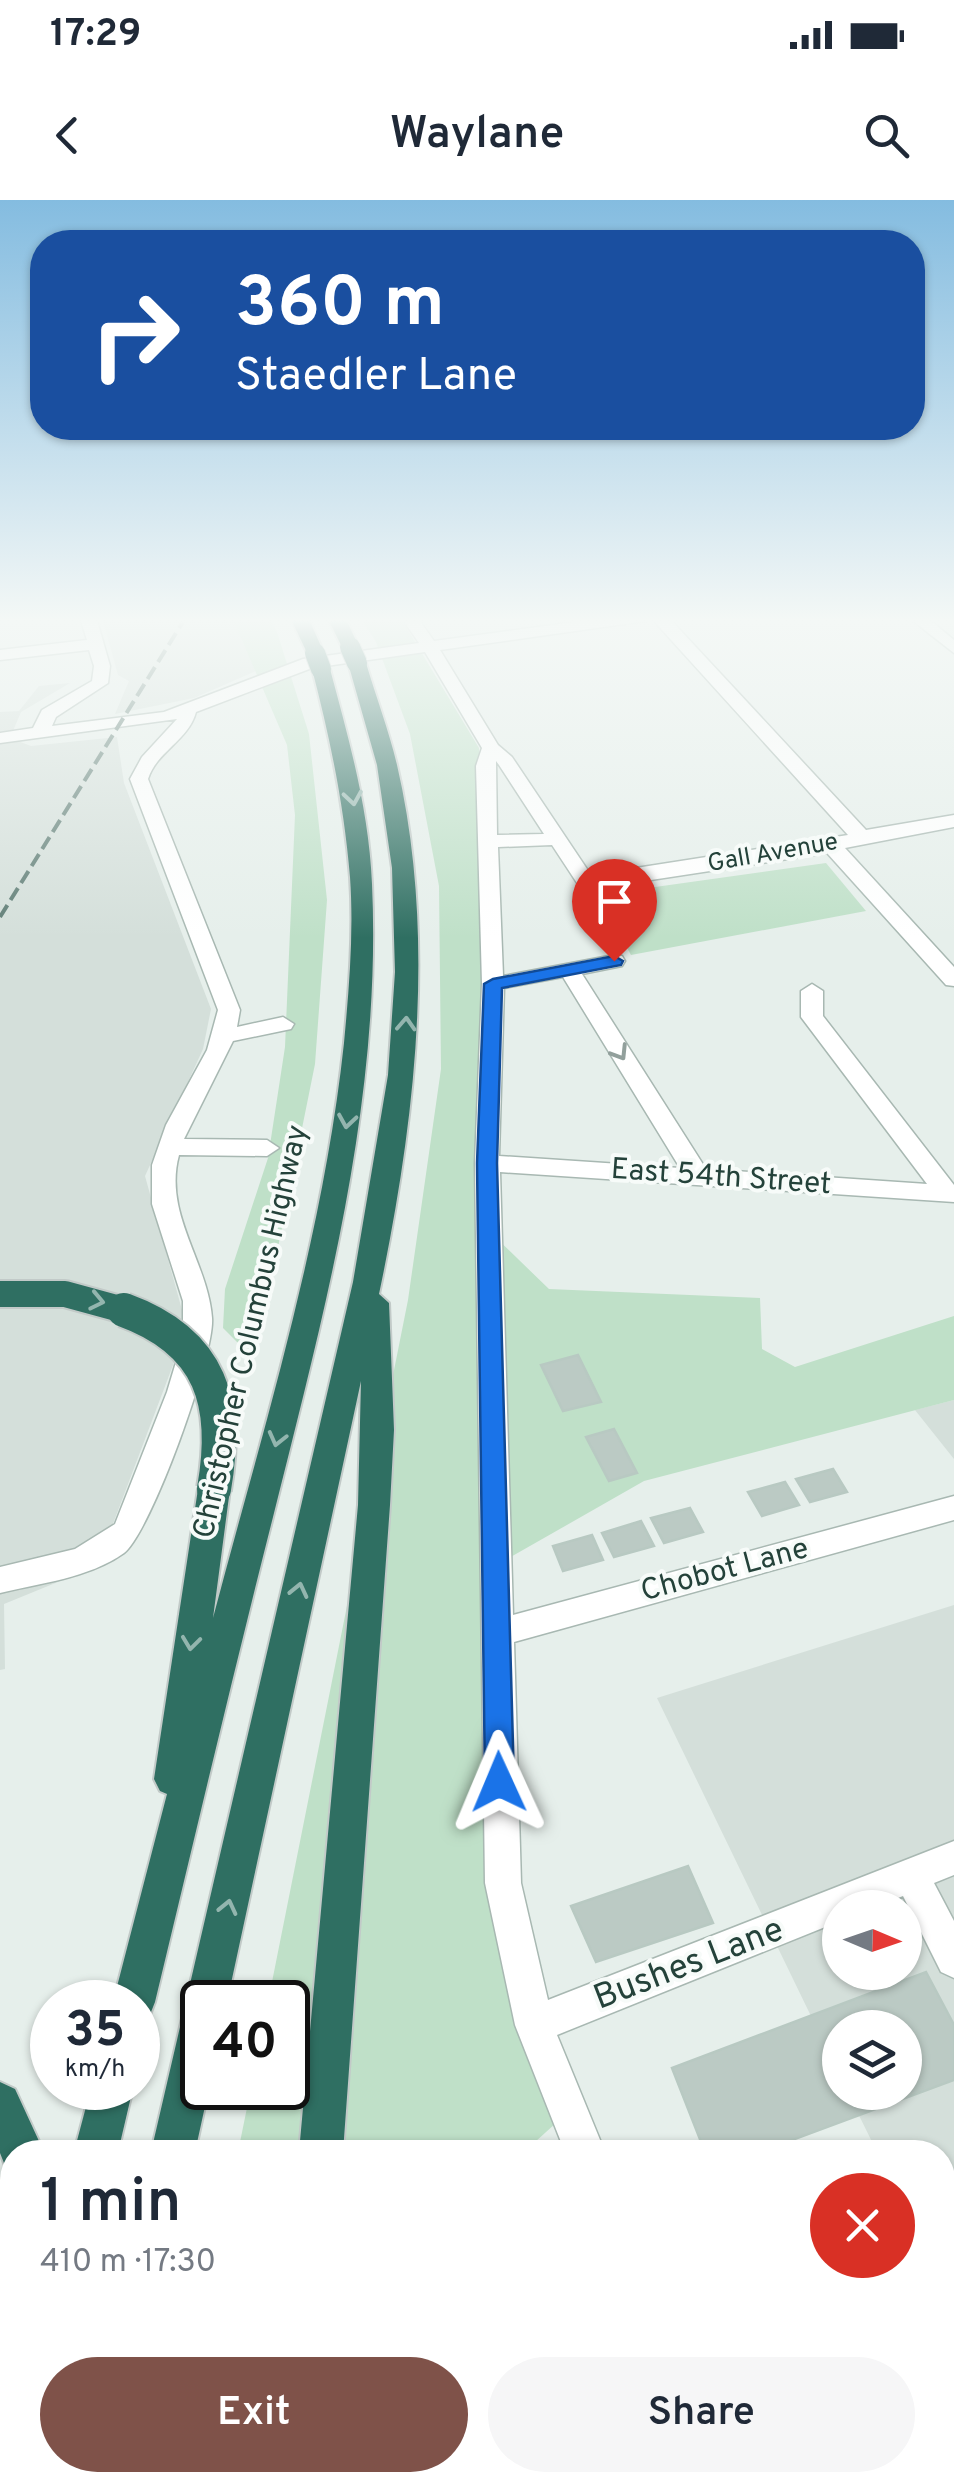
<!DOCTYPE html>
<html lang="en">
<head>
<meta charset="utf-8">
<style>
  :root { --surface:#fff; --page:#f6f6f7; --text:#1f2937; --muted:#747a83; --accent:#7f5249 }
  body { margin:0; font-family:Overpass,sans-serif; background:var(--page); color:var(--text); height:100vh; display:flex; flex-direction:column; font-size:38px; white-space:nowrap }
  * { box-sizing:border-box; margin:0 }
  p { font-size:32px; color:var(--muted) }
  .icon { flex:none; width:55px; height:55px; fill:none; stroke:currentColor; stroke-width:2; stroke-linecap:round; stroke-linejoin:round }
  .map { position:relative; flex:1; overflow:hidden }
  .sheet { position:absolute; left:0px; top:1940px; width:955px; height:352px; display:flex; flex-direction:column; background:var(--surface); border-radius:40px 40px 0 0; box-shadow:0 2px 8px #0004 }
  .sheet>* { flex:none }
  .top-card { position:absolute; left:30px; top:30px; width:895px; height:210px; border-radius:40px; box-shadow:0 2px 8px #0004; background:#1a4fa0; color:#fff; overflow:hidden }
  .needle { width:65px; rotate:92deg }
  .controls { position:absolute; left:822px; top:1690px; display:grid; gap:20px }
  .controls a { display:grid; place-items:center; width:100px; height:100px; border-radius:50%; background:var(--surface); box-shadow:0 2px 8px #0004; font-size:50px }
  .speed { position:absolute; left:30px; top:1780px; display:flex; gap:20px; font-size:50px; font-weight:700; text-align:center }
  .speed>* { display:grid; place-content:center; width:130px; height:130px; border-radius:50%; background:var(--surface); box-shadow:0 2px 8px #0004; line-height:1 }
  .speed small { font-size:25px; font-weight:400 }
  .speed .limit { border:5px solid #111; border-radius:15px; background:#fff; color:#111 }
  .pin { position:absolute; display:grid; place-items:center; width:85px; height:85px; color:#fff; margin:-102px -42px; border-radius:50% 50% 50% 0; rotate:-45deg; box-shadow:0 0 10px #0007 }
  .pin .icon { rotate:45deg }
  .me { position:absolute; width:110px; margin:-55px; rotate:359deg; stroke-linejoin:round; filter:drop-shadow(0 0 8px #0008) }
  .turn { display:flex; align-items:center; gap:35px; height:210px; padding:0 40px; font-size:45px }
  .turn .icon { width:130px; height:130px; stroke-width:2.5 }
  .turn b { display:block; font-size:70px; line-height:85px }
  .round { display:grid; place-items:center; flex:none; width:105px; height:105px; border-radius:52px; background:var(--page) }
  .headline { display:flex; align-items:center; justify-content:space-between; height:170px; padding:0 40px }
  h1 { font-size:60px; font-weight:600; line-height:75px }
  .primary-button { display:flex; gap:20px; margin-top:auto; padding:20px 40px }
  .primary-button a { flex:1; height:115px; border-radius:60px; background:var(--accent); color:#fff; font-size:40px; font-weight:600; line-height:115px; text-align:center }
  .primary-button a+a { background:var(--page); color:var(--text) }
  .status { display:flex; justify-content:space-between; align-items:center; height:70px; padding:0 50px; background:var(--surface); direction:ltr }
  .status svg { height:28px; fill:currentColor }
  header { display:flex; justify-content:space-between; align-items:center; height:130px; padding:0 40px; background:var(--surface); font-size:45px; font-weight:600 }
  .map>svg:first-child { display:block }
  .built { fill:#d4dfda; fill-rule:evenodd }
  .green { fill:#bfe0c8 }
  .building { fill:#bbcac4; stroke:#b8c9c2; stroke-width:2.5; fill-rule:evenodd }
  .lines { fill:none; stroke-linecap:round; stroke-linejoin:round }
  .minor-casing { stroke:#a8b8b2; stroke-width:3 }
  .highway-casing { stroke:#c2cac8; stroke-width:4 }
  .minor { fill:#fff; fill-rule:evenodd }
  .highway { fill:#2f6f62; fill-rule:evenodd }
  .rail { stroke:#5f7d75; stroke-width:4; stroke-dasharray:14 6; stroke-linecap:butt }
  .highway-bridge-far2-casing { stroke:#c2cac8; stroke-width:22; stroke-linecap:butt }
  .highway-bridge-far1-casing { stroke:#c2cac8; stroke-width:30; stroke-linecap:butt }
  .highway-bridge-casing { stroke:#c2cac8; stroke-width:38; stroke-linecap:butt }
  .highway-bridge-far2 { stroke:#2f6f62; stroke-width:20 }
  .highway-bridge-far1 { stroke:#2f6f62; stroke-width:26 }
  .highway-bridge { stroke:#2f6f62; stroke-width:34 }
  .oneway { stroke:#93b5ae }
  .oneway2 { stroke:#92a09c }
  .route { fill:#1a73e8; stroke:#114b97; stroke-width:2.5 }
  .labels { text-anchor:middle; dominant-baseline:central; stroke-width:8; stroke-linejoin:round; paint-order:stroke }
  .far-street-label { font-size:25px; fill:#24423a; stroke:#f7fbf9 }
  .street-label { font-size:30px; fill:#24423a; stroke:#f7fbf9 }
  .near-street-label { font-size:35px; fill:#24423a; stroke:#f7fbf9 }
</style>
</head>
<body>
<div class="status"><b>17:29</b><svg viewBox="0 0 49 12"><path d="M0 12V9h3v3zM5 12V6h3v6zM10 12V3h3v9zM15 12V0h3v12zM26 1h20v11H26zM47 4h2v5h-2z"/></svg></div>
<header><svg class="icon" aria-label="back" viewBox="0 0 24 24"><path d="M15 5l-7 7 7 7"/></svg>Waylane<svg class="icon" aria-label="search" viewBox="0 0 24 24"><circle cx="10" cy="10" r="6"/><path d="M15 15l6 6"/></svg></header>
<div class="map">
<svg width="954" height="2292" viewBox="0 0 954 2292">
  <rect width="100%" height="100%" fill="#e6efeb"/>
  <!-- built -->
  <g class="built">
    <path d="M102,417H232L256,471L194,498L115,514L129,481L118,475Z"/>
    <path d="M70,483L21,512L10,538L31,546L117,537L124,583L211,809L203,849L145,976L187,1128L97,1366L4,1404L5,1469L0,1470V512L19,511L39,486Z"/>
    <path d="M954,1200V1259L915,1210Z"/>
    <path d="M954,1405V2112L943,2088L942,1952H877L848,1893L905,1892V1828H840V1876L657,1498ZM840,1708H905V1772H840Z"/>
  </g>
  <!-- green -->
  <g class="green">
    <path d="M232,417H269L277,432L309,534L327,700L315,864L272,1077L250,1154L242,1153L243,1148L223,1128L225,1089L268,958L285,847L295,615L287,545Z"/>
    <path d="M360,417H400L479,548L489,1031L549,1089L760,1098L762,1149L795,1167L954,1116V1200L644,1281L495,1366L500,1592L567,1913L524,1952H238L251,1888H288V1802H268L408,1100L441,869L439,686L410,534L376,442Z"/>
    <path d="M826,663L866,711L631,755L598,695Z"/>
    <path d="M174,2280H516L521,2292H180Z"/>
  </g>
  <!-- building -->
  <g class="building">
    <path d="M578,1155L601,1202L563,1211L541,1165Z"/>
    <path d="M614,1229L637,1273L609,1281L586,1237Z"/>
    <path d="M833,1269L847,1292L810,1302L796,1279Z"/>
    <path d="M785,1282L799,1305L762,1316L748,1292Z"/>
    <path d="M690,1308L703,1332L664,1343L651,1318Z"/>
    <path d="M641,1321L654,1346L614,1357L602,1333Z"/>
    <path d="M592,1335L603,1360L563,1371L553,1346Z"/>
    <path d="M688,1666L713,1723L596,1762L571,1706Z"/>
    <path d="M926,1772L954,1825V1880L760,1952H705L672,1868ZM840,1828H905V1892H840Z"/>
  </g>
  <g class="lines">
    <defs>
      <g id="minor">
        <path d="M80,417H96L110,466L108,483L56,517L52,526L164,512L303,459L419,443L401,417H417L434,441L612,417H668L866,630L954,615V627L845,648L954,767V786L946,785L827,653L592,689L577,683L552,645L498,647L503,776L614,755L622,756L625,761L622,766L582,774L706,969L927,984L801,817V791L812,784L823,791V816L954,985V1002L500,972L513,1415L954,1296V1320L514,1442L521,1683L548,1800L954,1641V1675L934,1683L954,1721V1778L941,1772L903,1696L873,1708H840V1721L557,1835L605,1952H565L515,1825L485,1683L475,963L482,784L476,566L482,548L425,452L312,468L196,512C188,541 157,551 148,579L240,810L237,827L283,817L294,824L291,829L233,841L184,939L267,940L279,948L267,956L179,955C163,1014 208,1062 212,1118C215,1154 151,1332 124,1353C89,1378 41,1383 0,1393V1367L75,1349L115,1324L167,1192L183,1139V1101L152,1004V965L166,925L207,850L218,810L130,579L142,557L177,519L0,543V533L33,528L42,510L92,481L94,466L89,450L0,460V450L87,440ZM653,420L848,635L591,675L512,557L498,545L440,450ZM496,561L499,565L544,634L497,635ZM563,777L680,968L499,956L504,788Z"/>
        <path d="M908,417H926L954,440V453Z"/>
        <path d="M695,2280H741L746,2292H700Z"/>
      </g>
      <g id="highway">
        <path d="M290,417H308L324,453L321,457H309Z"/>
        <path d="M327,417H345L359,447L356,451H344Z"/>
        <path d="M357,458L366,463C376,497 389,531 397,565C437,738 415,923 379,1094L389,1103L394,1230L390,1305L343,1952H299L358,1305L361,1181L227,1802H202V1888H209L195,1952H151L353,1082L388,875L395,772L392,668L377,565L348,463Z"/>
        <path d="M321,464L330,469C349,540 369,610 372,684C382,900 325,1109 273,1317C232,1478 194,1640 155,1802L149,1817L138,1821V1802H113L167,1594L160,1591L154,1579L198,1289L203,1280L214,1276L225,1280L230,1289L213,1418C263,1229 323,1039 344,843C349,789 354,732 350,677C344,605 330,538 312,469Z"/>
        <path d="M0,1882L15,1889L44,1952H12V1970L6,1968L0,1953Z"/>
        <path d="M91,1888H133L118,1952H74Z"/>
        <path d="M0,2102L12,2108V2179L0,2174Z"/>
        <path d="M12,2256V2280H39L35,2292H0V2261Z"/>
        <path d="M41,2280H125L122,2292H46Z"/>
        <path d="M143,2280H193L198,2292H148Z"/>
        <path d="M269,2280H319L318,2292H268Z"/>
        <path d="M330,2280H380L384,2292H334Z"/>
      </g>
    </defs>
    <!-- minor casing -->
    <use href="#minor" class="minor-casing"/>
    <!-- highway casing -->
    <use href="#highway" class="highway-casing"/>
    <!-- minor -->
    <use href="#minor" class="minor"/>
    <!-- highway -->
    <use href="#highway" class="highway"/>
    <!-- rail -->
    <path class="rail" d="M0,717L186,417"/>
    <defs>
      <g id="highway-bridge-far2">
        <path d="M350,447L357,463"/>
        <path d="M315,453L321,469"/>
      </g>
      <path id="highway-bridge-far1" d="M0,1094H65L131,1112"/>
      <path id="highway-bridge" d="M124,1110C212,1142 229,1204 214,1289"/>
    </defs>
    <!-- highway-bridge-far2 casing -->
    <use href="#highway-bridge-far2" class="highway-bridge-far2-casing"/>
    <!-- highway-bridge-far1 casing -->
    <use href="#highway-bridge-far1" class="highway-bridge-far1-casing"/>
    <!-- highway-bridge casing -->
    <use href="#highway-bridge" class="highway-bridge-casing"/>
    <!-- highway-bridge-far2 -->
    <use href="#highway-bridge-far2" class="highway-bridge-far2"/>
    <!-- highway-bridge-far1 -->
    <use href="#highway-bridge-far1" class="highway-bridge-far1"/>
    <!-- highway-bridge -->
    <use href="#highway-bridge" class="highway-bridge"/>
  </g>
  <!-- one-way arrows -->
  <defs><path id="oneway-chevron" d="M-2-3.5L2.5 0L-2 3.5" fill="none" stroke-width="1.6" stroke-linecap="round" stroke-linejoin="round" transform="scale(2.5)"/></defs>
  <g class="oneway">
    <use href="#oneway-chevron" transform="translate(353 598) rotate(81)"/>
    <use href="#oneway-chevron" transform="translate(406 824) rotate(-87)"/>
    <use href="#oneway-chevron" transform="translate(347 921) rotate(99)"/>
    <use href="#oneway-chevron" transform="translate(97 1101) rotate(12)"/>
    <use href="#oneway-chevron" transform="translate(277 1239) rotate(104)"/>
    <use href="#oneway-chevron" transform="translate(299 1390) rotate(-77)"/>
    <use href="#oneway-chevron" transform="translate(191 1443) rotate(97)"/>
    <use href="#oneway-chevron" transform="translate(228 1707) rotate(-77)"/>
  </g>
  <use class="oneway2" href="#oneway-chevron" transform="translate(620 853) rotate(58)"/>
  <!-- sky -->
  <linearGradient id="sky" x2="0" y2="1"><stop stop-color="#84bce0"/><stop offset="0.57" stop-color="#f4f8f6"/><stop offset="1" stop-color="#f4f8f6" stop-opacity="0"/></linearGradient>
  <rect width="954" height="738" fill="url(#sky)"/>
  <!-- route -->
  <path class="route" d="M614,756L623,761L621,765L502,788L497,963L514,1582L509,1592L499,1596L489,1592L485,1582L477,963L484,784L493,779Z"/>
  <g class="labels">
    <!-- far-street labels -->
    <g class="far-street-label">
      <text transform="translate(773 654) rotate(-10)">Gall Avenue</text>
    </g>
    <!-- street labels -->
    <g class="street-label">
      <text transform="translate(721 978) rotate(4)">East 54th Street</text>
      <text transform="translate(252 1132) rotate(-77)">Christopher Columbus Highway</text>
      <text transform="translate(725 1371) rotate(-15)">Chobot Lane</text>
    </g>
    <!-- near-street labels -->
    <g class="near-street-label">
      <text transform="translate(689 1765) rotate(-21)">Bushes Lane</text>
    </g>
  </g>
</svg>
<div class="controls">
<a><svg class="needle" viewBox="-14 -14 28 28"><path d="M0-13l5 13h-10z" fill="#e53935"/><path d="M0 13l5-13h-10z" fill="#747a83"/></svg></a>
<a><svg class="icon" aria-label="layers" viewBox="0 0 24 24"><path d="M12 4l9 5-9 5-9-5zM3 14l9 5 9-5"/></svg></a>
</div>
<div class="speed"><div>35<small>km/h</small></div><div class="limit">40</div></div>
<div class="pin" style="left:614px;top:761px;background:#d93025"><svg class="icon" aria-label="arrive" viewBox="0 0 24 24"><path d="M6 21V4h12l-3 4 3 4H6"/></svg></div>
<svg class="me" style="left:499px;top:1582px" viewBox="-20 -20 40 40"><path d="M0-17L14 15 0 8-14 15z" fill="#1a73e8" stroke="#fff" stroke-width="4"/></svg>
<div class="top-card">
<div class="turn"><svg class="icon" aria-label="right" viewBox="0 0 24 24"><path d="M7 20v-9h11M14 6l5 5-5 5"/></svg><div><b>360 m</b>Staedler Lane</div></div>
</div>
<section class="sheet">
<div class="headline"><div><h1>1 min</h1><p>410 m · 17:30</p></div><a class="round" style="background:#d93025;color:#fff"><svg class="icon" aria-label="close" viewBox="0 0 24 24"><path d="M6 6l12 12M18 6L6 18"/></svg></a></div>
<div class="primary-button"><a>Exit</a><a>Share</a></div>
</section>
</div>
</body>
</html>
